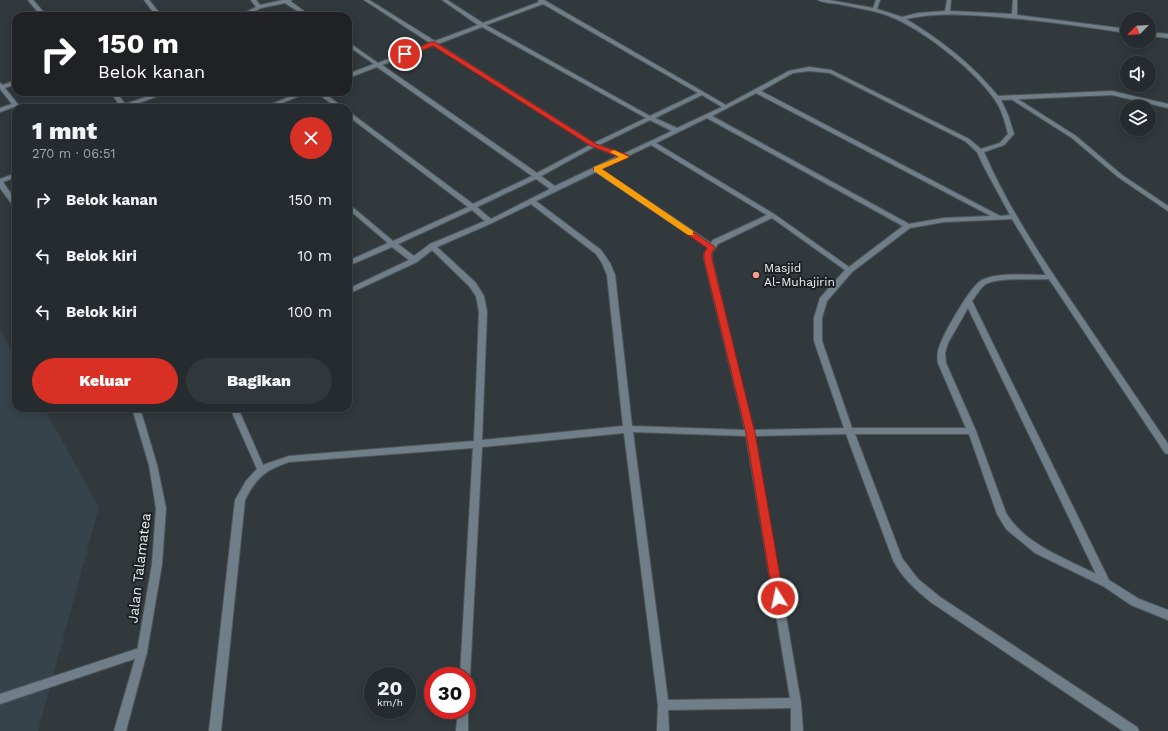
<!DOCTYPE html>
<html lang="id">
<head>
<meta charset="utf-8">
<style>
  :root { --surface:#252b2e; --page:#31373a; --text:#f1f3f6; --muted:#a3a7aa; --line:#42474a; --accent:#d93025 }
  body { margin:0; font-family:"Work Sans",sans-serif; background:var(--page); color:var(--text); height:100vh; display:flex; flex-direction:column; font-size:15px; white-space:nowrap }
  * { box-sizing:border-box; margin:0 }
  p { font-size:13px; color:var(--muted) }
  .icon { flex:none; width:22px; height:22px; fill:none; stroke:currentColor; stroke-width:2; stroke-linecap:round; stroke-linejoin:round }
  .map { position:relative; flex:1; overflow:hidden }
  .sheet { position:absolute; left:12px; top:104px; width:340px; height:308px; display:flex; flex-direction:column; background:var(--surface); border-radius:12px; box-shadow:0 2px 10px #0003,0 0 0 1px var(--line) }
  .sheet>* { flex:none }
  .top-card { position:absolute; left:12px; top:12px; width:340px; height:84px; border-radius:12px; box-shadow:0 2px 10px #0003,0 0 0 1px var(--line); background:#202124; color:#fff; overflow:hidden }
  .needle { width:26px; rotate:246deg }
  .tools { position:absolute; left:1120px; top:12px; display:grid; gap:8px }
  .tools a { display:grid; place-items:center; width:36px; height:36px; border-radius:50%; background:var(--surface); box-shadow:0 2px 10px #0003,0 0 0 1px var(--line); font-size:20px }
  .speed { position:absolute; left:364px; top:667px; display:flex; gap:8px; font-size:20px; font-weight:700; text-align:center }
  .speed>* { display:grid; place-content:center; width:52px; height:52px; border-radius:50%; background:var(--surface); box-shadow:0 2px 10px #0003,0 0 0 1px var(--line); line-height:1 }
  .speed small { font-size:10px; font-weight:400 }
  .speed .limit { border:6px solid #d22; background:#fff; color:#111 }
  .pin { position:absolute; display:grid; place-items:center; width:34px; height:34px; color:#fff; margin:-17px; border:2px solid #fff; border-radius:50%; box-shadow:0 1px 4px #0007 }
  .me { position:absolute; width:44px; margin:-22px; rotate:350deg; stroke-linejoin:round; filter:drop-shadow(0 0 3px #0008) }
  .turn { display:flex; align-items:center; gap:14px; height:84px; padding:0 20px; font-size:18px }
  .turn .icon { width:52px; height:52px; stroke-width:2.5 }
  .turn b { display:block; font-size:28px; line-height:34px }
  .round { display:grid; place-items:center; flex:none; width:42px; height:42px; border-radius:21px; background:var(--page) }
  .headline { display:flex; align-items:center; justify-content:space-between; height:68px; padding:0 20px }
  h1 { font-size:24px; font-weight:800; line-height:30px }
  .action { display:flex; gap:8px; margin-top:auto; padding:8px 20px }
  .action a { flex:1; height:46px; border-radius:24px; background:var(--accent); color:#fff; font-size:16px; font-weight:800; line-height:46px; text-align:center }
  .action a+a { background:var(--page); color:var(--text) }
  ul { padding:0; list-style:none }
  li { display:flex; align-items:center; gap:12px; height:56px; padding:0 20px }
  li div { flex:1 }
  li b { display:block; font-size:15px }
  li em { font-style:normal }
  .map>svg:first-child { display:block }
  .built { fill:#36434b }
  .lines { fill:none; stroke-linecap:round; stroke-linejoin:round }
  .lane-casing { stroke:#4f565a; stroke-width:2 }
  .street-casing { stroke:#4f565a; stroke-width:2 }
  .lane { fill:#6f7e88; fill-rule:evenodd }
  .street { fill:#6f7e88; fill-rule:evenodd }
  .route { fill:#d93025; stroke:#8d1f18 }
  .slow { fill:#f59e0b }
  .poi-dot { fill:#f59c91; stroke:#1c2022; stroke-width:1.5 }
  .labels { text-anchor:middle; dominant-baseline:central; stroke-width:4; stroke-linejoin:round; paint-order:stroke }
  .poi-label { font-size:12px; fill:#edf1f4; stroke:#1c2022; text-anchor:start }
  .near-street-label { font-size:14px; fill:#edf1f4; stroke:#1c2022 }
</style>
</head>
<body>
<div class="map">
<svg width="1168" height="731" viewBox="0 0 1168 731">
  <rect width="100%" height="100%" fill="#31393d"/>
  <!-- built -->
  <path class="built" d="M0,330L16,358V408H44L99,507L38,731H0Z"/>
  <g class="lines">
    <defs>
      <g id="lane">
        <path d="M1013,96L1076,136L1122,175L1168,206V211L1118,177L1072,138L1011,99V97Z"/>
        <path d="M142,647L146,649L147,652L146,655L0,704V694Z"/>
      </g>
      <g id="street">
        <path d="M28,0H33L47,16H41Z"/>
        <path d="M144,0H149L162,16H156Z"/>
        <path d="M251,0H256L260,5L283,0H292L290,1L311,16H305L285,3L261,8L245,16H238L256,7Z"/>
        <path d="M364,0H369L435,41L478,25L442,0H447L483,23L539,2L538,0H544L726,105L789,71L809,67L831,70L969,139L981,149L1000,143L1008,134C1005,122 1002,110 995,100C974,69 916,23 880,13C866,9 852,7 838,4C832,3 823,3 818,0H829L873,8L876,0H880L877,9L902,17L918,13L945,11L947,0H951L950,11L1012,14L1013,0H1017V15L1127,29V33C1080,26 1032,19 985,16C958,14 933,13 906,19C941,40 973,65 998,96L1112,91L1168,104V108L1112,95L1001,100L1008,115L1014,134L1004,145L984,152C1008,208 1043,260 1078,311C1108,355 1138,400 1168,444V454L1165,453L1049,279C1033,280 998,277 986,284C980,288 976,296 972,301L1109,580L1139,599L1168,610V620L1131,605L1103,586L1035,553L1006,529L997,514L969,434H855L902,558L918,579L940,597L1137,727L1139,731H1123L932,603C917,591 902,578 893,560L846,434L755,436L801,703L803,731H791V708L668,710L669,731H657L658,705L624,433L482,447L470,676L467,680V676H460L473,448L289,462C265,470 256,478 245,500L221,731H209L235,500L246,481L257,469L230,408H238L263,465L289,456L474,441L479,312L476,296L469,286L432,250L417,262L348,294V289L409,260L392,247L348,266V261L388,243L348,209V204L350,205L393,241L468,207L348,116V111L473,204L532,176L377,67L348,78V74L374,64L348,46V42L378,63L430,43ZM543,4L698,93L650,116L486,25ZM482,27L646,118L594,143L438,44ZM434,45L590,145L537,173L382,65ZM809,71L830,73L965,141L977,152L984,167L1010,215L1000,216L761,91L793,73ZM756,93L991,216L944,218L909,224L712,116ZM702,95L722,107L677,128L655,118ZM707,118L903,226L849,267L774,214L656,143ZM650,120L672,131L623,154L599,145ZM651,145L767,215L713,240L711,243L601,169L624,159L627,158L628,156ZM594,147L618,156L555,186L541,176ZM596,172L708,248L704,253V259L745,430L632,426L615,275L610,263L601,250L536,201ZM536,179L550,189L491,219L477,207ZM531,204L596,254L602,263L607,275L623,426L482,440L487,312L484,296L475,282L437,247L492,223ZM472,210L485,221L430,244L414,256L398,244ZM772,218L845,270L820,298L814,318V341L844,428L753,430L712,259V253L718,244ZM1012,219L1046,275C1027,275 998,272 982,280C971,285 944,333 940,345C937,351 937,356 938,363L966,428H852L822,341V318L827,301L852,272L910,228L944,222ZM968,308L1096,574C1065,558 1025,545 1006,513L976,431L946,363L945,353L948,343ZM633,432L746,436L790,698L668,700Z"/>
        <path d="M1149,32L1168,34V38L1149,36Z"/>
        <path d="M16,80V84L5,88L21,108H16V109L14,107L0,112V108L12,104L0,89V83L3,85Z"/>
        <path d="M110,92H116L125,104L161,92H170L127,107L128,108H122Z"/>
        <path d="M301,92H309L270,108H262Z"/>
        <path d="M316,92H323L344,108H337Z"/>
        <path d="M16,173V177L3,182L16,201V208L14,207L0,188V179Z"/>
        <path d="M132,408H140L157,465L166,508L162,564L147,652L126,731H114L137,652L152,564L156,508L149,465Z"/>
        <path d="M467,707L468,710V731H456L458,710H467Z"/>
      </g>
    </defs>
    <!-- lane casing -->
    <use href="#lane" class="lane-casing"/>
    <!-- street casing -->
    <use href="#street" class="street-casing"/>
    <!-- lane -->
    <use href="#lane" class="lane"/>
    <!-- street -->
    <use href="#street" class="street"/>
  </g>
  <!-- route -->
  <path class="route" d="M431,42H435L596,144L628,155V158L602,169L715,247L712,253V259L755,433L784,598L782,602L778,603L774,602L773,598L746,433L704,259V253L707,248L593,169L619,157L591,146L433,46L408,56L402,54Z"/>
  <!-- slow -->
  <path class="slow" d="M614,150L629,157L602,169L693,231V235H688L594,171V167L619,157L610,152Z"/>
  <!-- markers -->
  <circle class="poi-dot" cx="756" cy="275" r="4"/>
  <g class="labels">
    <!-- poi labels -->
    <g class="poi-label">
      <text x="764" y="268">Masjid<tspan x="764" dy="14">Al-Muhajirin</tspan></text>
    </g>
    <!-- near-street labels -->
    <g class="near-street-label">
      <text transform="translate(139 568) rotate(-83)">Jalan Talamatea</text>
    </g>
  </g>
</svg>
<div class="tools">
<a><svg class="needle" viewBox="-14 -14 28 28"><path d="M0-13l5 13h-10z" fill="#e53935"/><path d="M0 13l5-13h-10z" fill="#a3a7aa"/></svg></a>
<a><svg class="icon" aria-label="sound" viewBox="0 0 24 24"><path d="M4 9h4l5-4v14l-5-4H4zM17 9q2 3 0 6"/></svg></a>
<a><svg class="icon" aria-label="layers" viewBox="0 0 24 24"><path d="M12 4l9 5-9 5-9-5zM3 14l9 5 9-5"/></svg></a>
</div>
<div class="speed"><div>20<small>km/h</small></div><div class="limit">30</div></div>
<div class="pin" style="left:405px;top:54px;background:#d93025"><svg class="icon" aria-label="arrive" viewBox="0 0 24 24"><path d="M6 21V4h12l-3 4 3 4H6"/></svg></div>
<svg class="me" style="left:778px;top:598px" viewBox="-20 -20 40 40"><circle r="17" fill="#d93025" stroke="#fff" stroke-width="3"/><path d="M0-11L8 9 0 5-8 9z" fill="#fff"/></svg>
<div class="top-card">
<div class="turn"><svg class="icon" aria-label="right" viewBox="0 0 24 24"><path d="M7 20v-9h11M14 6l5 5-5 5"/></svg><div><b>150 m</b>Belok kanan</div></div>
</div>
<section class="sheet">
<div class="headline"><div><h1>1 mnt</h1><p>270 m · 06:51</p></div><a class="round" style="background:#d93025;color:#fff"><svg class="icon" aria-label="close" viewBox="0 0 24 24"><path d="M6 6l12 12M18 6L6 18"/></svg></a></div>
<ul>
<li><svg class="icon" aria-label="right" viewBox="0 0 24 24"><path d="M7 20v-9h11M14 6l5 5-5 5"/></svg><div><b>Belok kanan</b></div><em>150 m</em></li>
<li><svg class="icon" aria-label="left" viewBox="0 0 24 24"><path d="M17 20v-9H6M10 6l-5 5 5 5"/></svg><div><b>Belok kiri</b></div><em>10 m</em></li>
<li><svg class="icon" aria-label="left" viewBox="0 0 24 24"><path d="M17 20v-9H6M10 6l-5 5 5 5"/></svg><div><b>Belok kiri</b></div><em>100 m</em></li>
</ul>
<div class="action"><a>Keluar</a><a>Bagikan</a></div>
</section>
</div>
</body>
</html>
